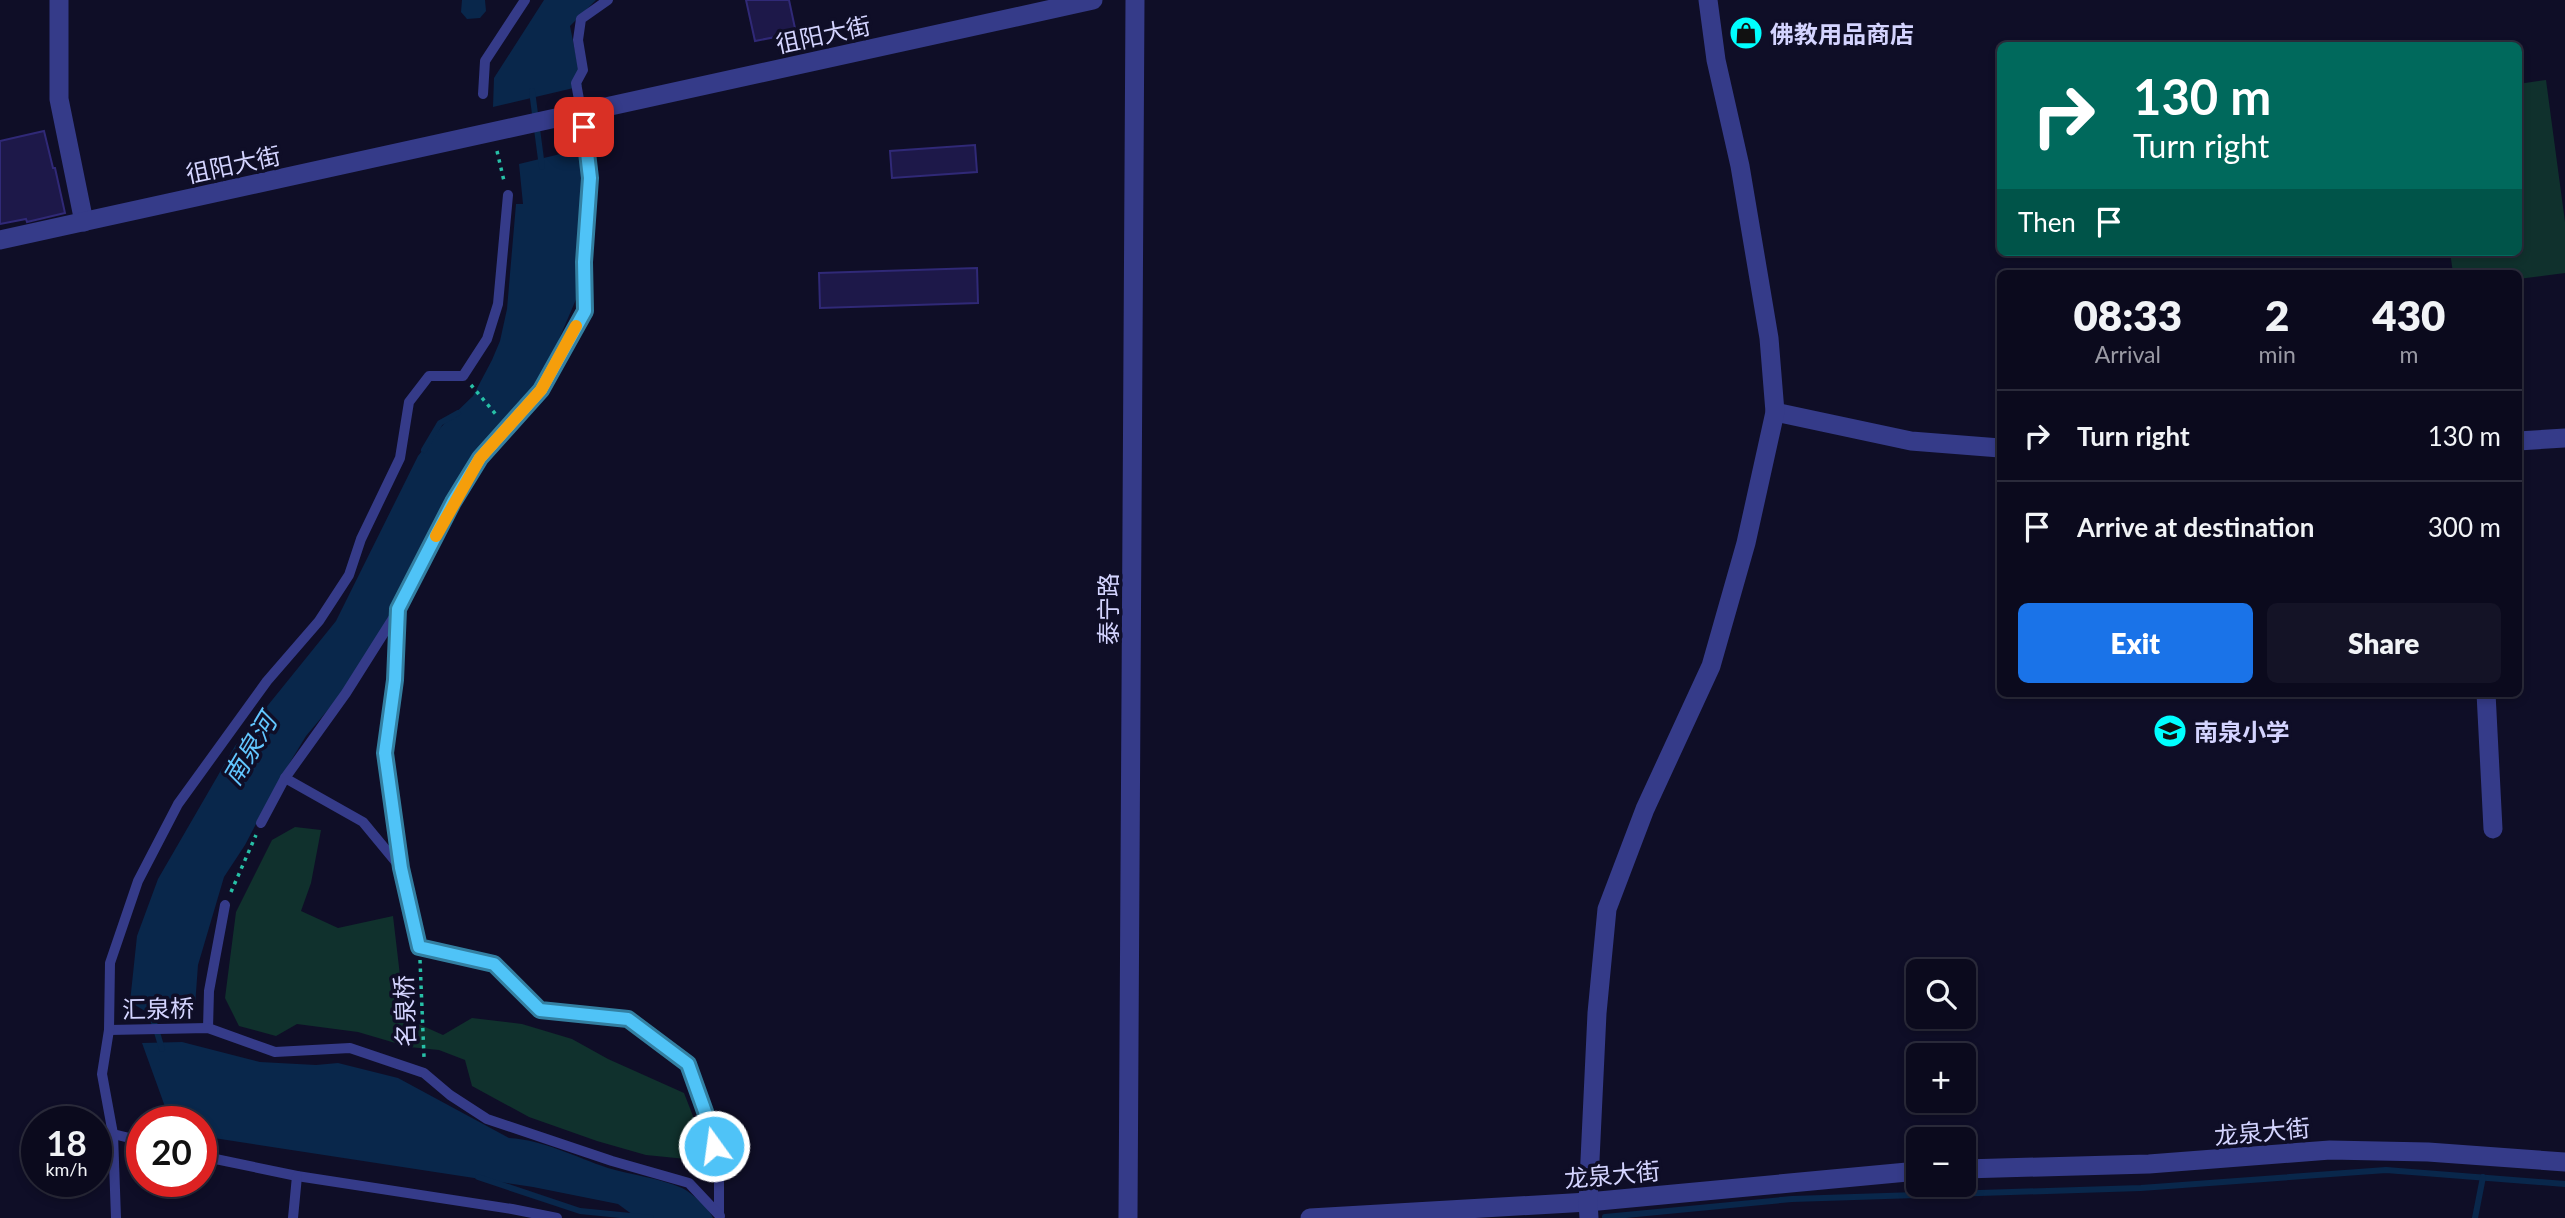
<!DOCTYPE html>
<html lang="en">
<head>
<meta charset="utf-8">
<style>
  :root { --surface:#0b0a1d; --page:#141326; --text:#f1f3f6; --muted:#9a9aa4; --line:#2b2b3b; --accent:#1a73e8 }
  body { margin:0; font-family:Lato,"Noto Sans SC",sans-serif; background:var(--page); color:var(--text); height:100vh; display:flex; flex-direction:column; font-size:26px; white-space:nowrap }
  * { box-sizing:border-box; margin:0 }
  p { font-size:23px; color:var(--muted) }
  .icon { flex:none; width:38px; height:38px; fill:none; stroke:currentColor; stroke-width:2; stroke-linecap:round; stroke-linejoin:round }
  .map { position:relative; flex:1; overflow:hidden }
  .drawer { position:absolute; left:1997px; top:270px; width:525px; height:427px; display:flex; flex-direction:column; background:var(--surface); border-radius:10px; box-shadow:0 4px 10px #0003,0 0 0 2px var(--line) }
  .drawer>* { flex:none }
  .top-card { position:absolute; left:1997px; top:42px; width:525px; height:214px; border-radius:10px; box-shadow:0 4px 10px #0003,0 0 0 2px var(--line); background:#00695c; color:#fff; overflow:hidden }
  .buttons { position:absolute; left:1906px; top:959px; display:grid; gap:14px }
  .buttons a { display:grid; place-items:center; width:70px; height:70px; border-radius:10px; background:var(--surface); box-shadow:0 4px 10px #0003,0 0 0 2px var(--line); font-size:35px }
  .speed { position:absolute; left:21px; top:1106px; display:flex; gap:14px; font-size:35px; font-weight:700; text-align:center }
  .speed>* { display:grid; place-content:center; width:91px; height:91px; border-radius:50%; background:var(--surface); box-shadow:0 4px 10px #0003,0 0 0 2px var(--line); line-height:1 }
  .speed small { font-size:18px; font-weight:400 }
  .speed .limit { border:10px solid #d22; background:#fff; color:#111 }
  .pin { position:absolute; display:grid; place-items:center; width:60px; height:60px; color:#fff; margin:-30px; border-radius:14px; box-shadow:0 4px 10px #0006 }
  .me { position:absolute; width:77px; margin:-38px; rotate:346deg; stroke-linejoin:round; filter:drop-shadow(0 0 5px #0008) }
  .turn { display:flex; align-items:center; gap:24px; height:147px; padding:0 21px; font-size:32px }
  .turn .icon { width:91px; height:91px; stroke-width:2.5 }
  .turn b { display:block; font-size:49px; line-height:60px }
  .then { display:flex; align-items:center; height:66px; padding:0 21px; background:#0003; gap:14px; font-size:26px }
  .eta { display:flex; justify-content:space-evenly; align-items:center; height:119px; text-align:center }
  .eta b { font-size:42px; font-weight:800; line-height:49px }
  .primary-button { display:flex; gap:14px; margin-top:auto; padding:14px 21px }
  .primary-button a { flex:1; height:80px; border-radius:10px; background:var(--accent); color:#fff; font-size:28px; font-weight:800; line-height:80px; text-align:center }
  .primary-button a+a { background:var(--page); color:var(--text) }
  ul { padding:0; list-style:none }
  li { display:flex; align-items:center; gap:21px; height:91px; padding:0 21px; border-top:2px solid var(--line) }
  li div { flex:1 }
  li b { display:block; font-size:26px }
  li em { font-style:normal }
  .map>svg:first-child { display:block }
  .green { fill:#10312d }
  .water { fill:#09274b }
  .lines { fill:none; stroke-linecap:round; stroke-linejoin:round }
  .stream { stroke:#09274b; stroke-width:6 }
  .building { fill:#1d1849; stroke:#302977; stroke-width:2 }
  .path { stroke:#27c0a7; stroke-width:3.5; stroke-dasharray:3.5 5; stroke-linecap:butt }
  .service { stroke:#353b89; stroke-width:10 }
  .minor { stroke:#353b89; stroke-width:19 }
  .tertiary { stroke:#353b89; stroke-width:19 }
  .route-casing { stroke:#337fa1; stroke-width:18 }
  .route { stroke:#4fc3f7; stroke-width:12 }
  .slow { stroke:#f59e0b; stroke-width:12 }
  .labels { text-anchor:middle; dominant-baseline:central; stroke-width:7; stroke-linejoin:round; paint-order:stroke }
  .poi-label { font-size:24px; font-weight:bold; fill:#d4d4ff; stroke:#0f0e27; text-anchor:start }
  .street-label { font-size:24px; fill:#d4d4ff; stroke:#0f0e27 }
  .water-label { font-size:26px; font-style:italic; fill:#62c6ff; stroke:#0f0e27 }
</style>
</head>
<body>
<div class="map">
<svg width="2565" height="1218" viewBox="0 0 2565 1218">
  <rect width="100%" height="100%" fill="#0f0e27"/>
  <!-- green -->
  <g class="green">
    <path d="M2546,80L2565,222V273L2518,279V273H2453L2450,252H2518V84Z"/>
    <path d="M295,827L321,830L311,883L301,911L338,928L393,916L405,1018L443,1035L472,1018L522,1024L572,1039L608,1059L684,1093L698,1129L696,1160L646,1155L597,1141L529,1117L472,1086L465,1060L439,1050L409,1047L358,1032L297,1024L276,1036L239,1026L225,998L236,912L272,840Z"/>
  </g>
  <!-- water -->
  <g class="water">
    <path d="M462,0H485L486,11L480,18L467,19L461,12Z"/>
    <path d="M544,0H596L570,26L582,86L493,107L494,78Z"/>
    <path d="M585,148L577,297L542,379L477,455L394,609L337,699L306,736L278,782L245,845L224,877L198,965L195,1006L184,1015L145,1011L130,1002L137,936L158,879L235,746L336,621L418,456L442,426L473,396L492,360L500,341L507,309L516,204H523L519,164Z"/>
    <path d="M182,1042L260,1062L316,1065L338,1063L398,1078L509,1138C544,1140 575,1157 608,1168C632,1175 659,1178 682,1188C692,1193 709,1208 713,1218H637L618,1204L533,1187L201,1136V1122H176L168,1115L142,1043Z"/>
  </g>
  <g class="lines">
    <!-- stream -->
    <g class="stream">
      <path d="M532,91L542,167"/>
      <path d="M424,450L440,423L458,413"/>
      <path d="M152,1006L153,1019L162,1049"/>
      <path d="M478,1177L580,1211L651,1218"/>
      <path d="M1605,1217L1792,1199L2141,1188L2386,1170L2565,1184"/>
      <path d="M2475,1218L2483,1177"/>
    </g>
  </g>
  <!-- building -->
  <g class="building">
    <path d="M746,0H789L796,33L755,41Z"/>
    <path d="M44,131L53,168H55L65,213L27,222L26,219L0,224V141Z"/>
    <path d="M975,145L977,172L892,178L890,151Z"/>
    <path d="M977,268L978,303L820,308L819,273Z"/>
  </g>
  <g class="lines">
    <!-- path -->
    <g class="path">
      <path d="M497,151L504,181"/>
      <path d="M471,385L498,417"/>
      <path d="M231,892L256,835"/>
      <path d="M420,960L424,1057"/>
    </g>
    <!-- service -->
    <g class="service">
      <path d="M483,94L485,61L525,0"/>
      <path d="M398,610L395,680L385,753L401,868"/>
      <path d="M285,778L363,822L401,868L419,947L494,964L540,1010L628,1019L688,1064L708,1120L719,1172V1214"/>
      <path d="M261,823L285,778L346,693L399,609L453,502L479,458L541,390L585,311L584,262L591,178L588,149L576,83L583,70L578,40L581,19L608,0"/>
      <path d="M208,1028L209,991L225,905"/>
      <path d="M109,1030L208,1028L275,1052L350,1048L424,1073L450,1095L487,1119L612,1161L689,1183L720,1216"/>
      <path d="M113,1134L142,1141"/>
      <path d="M201,1156L297,1176L512,1209L557,1218"/>
      <path d="M116,1218L113,1134L102,1074L109,1030L110,963L138,881L178,804L267,681L319,621L349,575L361,539L400,458L409,402L429,376H463L487,339L498,304L508,195"/>
      <path d="M293,1218L297,1176"/>
    </g>
    <!-- minor -->
    <g class="minor">
      <path d="M59,0V99L84,222"/>
      <path d="M1775,412L1911,441L2000,448"/>
      <path d="M2518,441L2565,438"/>
      <path d="M2486,693L2493,829"/>
      <path d="M1964,1169L2149,1164L2330,1150L2428,1152L2565,1162"/>
      <path d="M1310,1218L1588,1202L1918,1171"/>
      <path d="M1589,1218L1588,1202L1597,1013L1607,909L1645,809L1711,666L1746,543L1775,412L1769,338L1740,166L1716,60L1708,0"/>
    </g>
    <!-- tertiary -->
    <g class="tertiary">
      <path d="M0,240L1093,0"/>
      <path d="M1128,1218L1135,0"/>
    </g>
  </g>
  <g class="lines">
    <defs>
      <path id="route" d="M584,127L590,178L584,262L585,311L541,390L480,458L453,502L398,609L395,680L385,753L401,868L419,947L494,964L540,1010L628,1019L688,1064L708,1120L714,1146"/>
    </defs>
    <!-- route casing -->
    <use href="#route" class="route-casing"/>
    <!-- route -->
    <use href="#route" class="route"/>
    <!-- slow -->
    <path class="slow" d="M436,536L480,458L541,390L576,326"/>
  </g>
  <!-- icons -->
  <defs>
    <symbol id="shop-disc" viewBox="-11 -11 22 22"><circle r="9.5" fill="#0ff" stroke="#0f0e27"/><path d="M-5-2.5h2.3a2.7 3.5 0 0 1 5.4 0H5L5.5 6h-11ZM-1.5-2.5h3a1.5 2.3 0 0 0-3 0Z" fill="#111"/></symbol>
    <symbol id="school-disc" viewBox="-11 -11 22 22"><circle r="9.5" fill="#0ff" stroke="#0f0e27"/><path d="M0-5L7-2L0 1L-7-2ZM-4 1L0 2.5L4 1V4Q0 6-4 4Z" fill="#111"/></symbol>
  </defs>
  <g fill-rule="evenodd">
    <use href="#shop-disc" x="1727" y="14" width="38" height="38"/>
    <use href="#school-disc" x="2151" y="712" width="38" height="38"/>
  </g>
  <g class="labels">
    <!-- poi labels -->
    <g class="poi-label">
      <text x="1770" y="33">佛教用品商店</text>
      <text x="2194" y="731">南泉小学</text>
    </g>
    <!-- street labels -->
    <g class="street-label">
      <text transform="translate(823 34) rotate(-12)">徂阳大街</text>
      <text transform="translate(233 164) rotate(-12)">徂阳大街</text>
      <text transform="translate(1107 609) rotate(-90)">泰宁路</text>
      <text transform="translate(158 1008) rotate(-1)">汇泉桥</text>
      <text transform="translate(404 1011) rotate(-92)">名泉桥</text>
      <text transform="translate(2262 1131) rotate(-5)">龙泉大街</text>
      <text transform="translate(1612 1174) rotate(-5)">龙泉大街</text>
    </g>
    <!-- water labels -->
    <g class="water-label">
      <text transform="translate(249 749) rotate(-59)">南泉河</text>
    </g>
  </g>
</svg>
<div class="buttons">
<a><svg class="icon" aria-label="search" viewBox="0 0 24 24"><circle cx="10" cy="10" r="6"/><path d="M15 15l6 6"/></svg></a>
<a>+</a>
<a>−</a>
</div>
<div class="speed"><div>18<small>km/h</small></div><div class="limit">20</div></div>
<div class="pin" style="left:584px;top:127px;background:#d93025"><svg class="icon" aria-label="arrive" viewBox="0 0 24 24"><path d="M6 21V4h12l-3 4 3 4H6"/></svg></div>
<svg class="me" style="left:714px;top:1146px" viewBox="-20 -20 40 40"><circle r="17" fill="#4fc3f7" stroke="#fff" stroke-width="3"/><path d="M0-11L8 9 0 5-8 9z" fill="#fff"/></svg>
<div class="top-card">
<div class="turn"><svg class="icon" aria-label="right" viewBox="0 0 24 24"><path d="M7 20v-9h11M14 6l5 5-5 5"/></svg><div><b>130 m</b>Turn right</div></div>
<div class="then">Then<svg class="icon" aria-label="arrive" viewBox="0 0 24 24"><path d="M6 21V4h12l-3 4 3 4H6"/></svg></div>
</div>
<section class="drawer">
<div class="eta">
<div><b>08:33</b><p>Arrival</p></div>
<div><b>2</b><p>min</p></div>
<div><b>430</b><p>m</p></div>
</div>
<ul>
<li><svg class="icon" aria-label="right" viewBox="0 0 24 24"><path d="M7 20v-9h11M14 6l5 5-5 5"/></svg><div><b>Turn right</b></div><em>130 m</em></li>
<li><svg class="icon" aria-label="arrive" viewBox="0 0 24 24"><path d="M6 21V4h12l-3 4 3 4H6"/></svg><div><b>Arrive at destination</b></div><em>300 m</em></li>
</ul>
<div class="primary-button"><a>Exit</a><a>Share</a></div>
</section>
</div>
</body>
</html>
